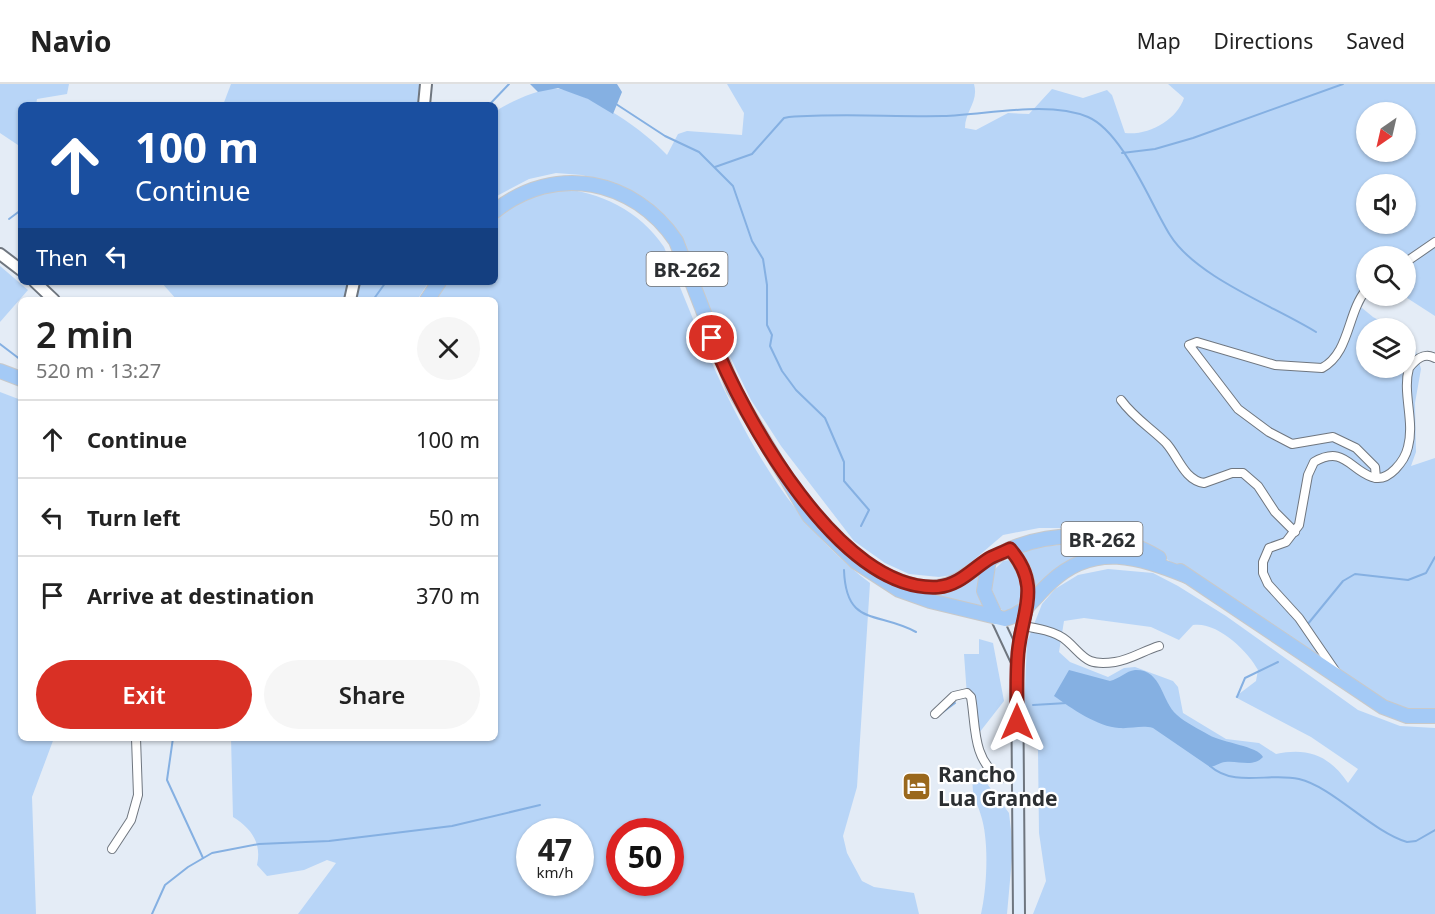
<!DOCTYPE html>
<html lang="en">
<head>
<meta charset="utf-8">
<style>
  :root { --surface:#fff; --page:#f6f6f6; --text:#222; --muted:#767676; --line:#e0e0e0; --accent:#d93025 }
  body { margin:0; font-family:"Noto Sans",sans-serif; background:var(--page); color:var(--text); height:100vh; display:flex; flex-direction:column; font-size:22px; white-space:nowrap }
  * { box-sizing:border-box; margin:0 }
  p { font-size:20px; color:var(--muted) }
  .icon { flex:none; width:33px; height:33px; fill:none; stroke:currentColor; stroke-width:2; stroke-linecap:round; stroke-linejoin:round }
  .map { position:relative; flex:1; overflow:hidden }
  .details { position:absolute; left:18px; top:213px; width:480px; height:444px; display:flex; flex-direction:column; background:var(--surface); border-radius:9px; box-shadow:0 2px 4px #0004 }
  .details>* { flex:none }
  .banner { position:absolute; left:18px; top:18px; width:480px; height:183px; border-radius:9px; box-shadow:0 2px 4px #0004; background:#1a4fa0; color:#fff; overflow:hidden }
  .needle { width:39px; rotate:214deg }
  .tools { position:absolute; left:1356px; top:18px; display:grid; gap:12px }
  .tools a { display:grid; place-items:center; width:60px; height:60px; border-radius:50%; background:var(--surface); box-shadow:0 2px 4px #0004; font-size:30px }
  .speed { position:absolute; left:516px; top:734px; display:flex; gap:12px; font-size:30px; font-weight:700; text-align:center }
  .speed>* { display:grid; place-content:center; width:78px; height:78px; border-radius:50%; background:var(--surface); box-shadow:0 2px 4px #0004; line-height:1 }
  .speed small { font-size:15px; font-weight:400 }
  .speed .limit { border:9px solid #d22; background:#fff; color:#111 }
  .pin { position:absolute; display:grid; place-items:center; width:51px; height:51px; color:#fff; margin:-26px; border:3px solid #fff; border-radius:50%; box-shadow:0 2px 6px #0007 }
  .me { position:absolute; width:66px; margin:-33px; rotate:0deg; stroke-linejoin:round; filter:drop-shadow(0 0 4px #0008) }
  .turn { display:flex; align-items:center; gap:21px; height:126px; padding:0 18px; font-size:27px }
  .turn .icon { width:78px; height:78px; stroke-width:2.5 }
  .turn b { display:block; font-size:42px; line-height:51px }
  .then { display:flex; align-items:center; height:57px; padding:0 18px; background:#0003; gap:12px; font-size:22px }
  .round { display:grid; place-items:center; flex:none; width:63px; height:63px; border-radius:32px; background:var(--page) }
  .headline { display:flex; align-items:center; justify-content:space-between; height:102px; padding:0 18px }
  h1 { font-size:36px; font-weight:600; line-height:45px }
  .cta { display:flex; gap:12px; margin-top:auto; padding:12px 18px }
  .cta a { flex:1; height:69px; border-radius:36px; background:var(--accent); color:#fff; font-size:24px; font-weight:600; line-height:69px; text-align:center }
  .cta a+a { background:var(--page); color:var(--text) }
  ul { padding:0; list-style:none }
  li { display:flex; align-items:center; gap:18px; height:78px; padding:0 18px; border-top:2px solid var(--line) }
  li div { flex:1 }
  li b { display:block; font-size:22px }
  li em { font-style:normal }
  header { display:flex; align-items:center; gap:36px; box-sizing:border-box; height:84px; padding:0 30px; background:var(--surface); border-bottom:2px solid var(--line) }
  header strong { font-size:28px }
  nav { display:flex; gap:33px; margin-inline-start:auto; font-size:21px }
  .map>svg:first-child { display:block }
  .green { fill:#b8d5f7; fill-rule:evenodd }
  .water { fill:#85b0e2 }
  .lines { fill:none; stroke-linecap:round; stroke-linejoin:round }
  .stream { stroke:#85b0e2; stroke-width:2 }
  .minor-casing { stroke:#6f767f; stroke-width:10 }
  .tertiary-casing { stroke:#6f767f; stroke-width:14 }
  .secondary-casing { stroke:#6f767f; stroke-width:14 }
  .trunk-casing { stroke:#c8c9ca; stroke-width:16 }
  .minor { stroke:#fff; stroke-width:8 }
  .tertiary { stroke:#fff; stroke-width:10 }
  .secondary { stroke:#ddebfb; stroke-width:10 }
  .trunk { stroke:#a4caf6; stroke-width:14 }
  .route-casing { stroke:#8d1f18; stroke-width:15 }
  .route { stroke:#d93025; stroke-width:10 }
  .labels { text-anchor:middle; dominant-baseline:central; stroke-width:4.5; stroke-linejoin:round; paint-order:stroke }
  .shield { fill:#fff; stroke:#6b6d70; stroke-width:1.5 }
  .shield-label { font-size:20px; font-weight:bold; fill:#2c2f32 }
  .poi-label { font-size:21px; font-weight:bold; fill:#2c2f32; stroke:#fff; text-anchor:start }
</style>
</head>
<body>
<header>
<strong>Navio</strong>
<nav><a>Map</a><a>Directions</a><a>Saved</a></nav>
</header>
<div class="map">
<svg width="1435" height="830" viewBox="0 0 1435 830">
  <rect width="100%" height="100%" fill="#e4ecf6"/>
  <!-- green -->
  <g class="green">
    <path d="M0,0H69L67,10L37,15L36,21H21V63L0,49Z"/>
    <path d="M231,0H422L419,21H223Z"/>
    <path d="M727,0H974C979,18 965,27 965,44L976,46L1008,29L1029,30L1052,5L1083,14L1107,6L1112,11L1125,49C1148,52 1177,36 1184,14L1168,0H1435V232L1404,212L1406,172H1366V199L1360,206L1356,219L1373,233L1393,244H1366V284H1406V254L1415,264L1421,285L1415,319L1416,368L1411,382L1435,374V628L1428,629L1383,621L1128,449L1076,444H1039L1003,451L969,480L952,491L939,493L909,490L885,479L854,457L781,362L751,316L700,211L678,156L606,98L582,91L556,89L529,95L495,113V28C506,19 546,1 560,5C594,12 644,46 667,71L678,50L687,47L742,51L744,29ZM1366,28H1406V68H1366ZM1366,100H1406V140H1366Z"/>
    <path d="M557,104C601,108 639,126 664,163C713,285 762,417 870,499L857,703L843,752L847,769L862,797L874,803L914,809L919,830H298L336,779L327,776L304,786L267,792L257,781C262,759 251,744 233,733L231,654H495V216H435L447,198H495V133L517,117ZM530,747H580V798H530ZM620,747H670V798H620Z"/>
    <path d="M0,182L28,206L0,238Z"/>
    <path d="M161,198H429L417,216H177Z"/>
    <path d="M0,308L21,316V654H54L32,713L36,830H0Z"/>
    <path d="M1088,458L1135,468L1089,471L1032,512L1028,478L1020,465Z"/>
    <path d="M1010,476L1015,479C1021,496 1028,511 1014,525L1004,527L995,522L988,500L989,491L1003,477Z"/>
    <path d="M1108,485L1153,489L1178,502L1226,532L1358,626L1400,642L1435,644V830H1033L1046,797L1039,749L1038,667L1024,630L1027,558L1042,520L1055,505L1078,491ZM1084,534L1151,543L1179,556L1193,541C1217,537 1248,567 1258,586L1256,597L1235,613L1311,653L1358,685L1348,699C1330,672 1308,663 1276,670L1259,659L1226,655L1183,629L1178,603L1173,597L1135,583L1124,584L1108,593L1070,578L1059,568L1064,537Z"/>
    <path d="M980,491L984,526L899,501C932,504 950,510 980,491Z"/>
    <path d="M979,555L993,559L1004,617L979,649L967,612L964,570H979Z"/>
    <path d="M982,693L1009,729L1013,763L1007,830H981C987,805 989,760 982,735C978,718 971,714 973,694Z"/>
  </g>
  <!-- water -->
  <g class="water">
    <path d="M530,0H617L622,8L613,30L588,15L558,4L538,8Z"/>
    <path d="M1069,586L1110,597C1119,595 1126,587 1135,586C1162,585 1161,617 1177,631C1186,639 1199,645 1209,651C1223,659 1258,662 1263,673C1253,684 1238,676 1225,678C1219,679 1216,682 1210,683L1153,644C1141,641 1131,645 1119,644C1098,643 1071,624 1054,612Z"/>
  </g>
  <g class="lines">
    <!-- stream -->
    <g class="stream">
      <path d="M616,20L665,52L699,68L733,102L752,157L763,175L767,201V241L772,251L770,262L782,287L796,306L825,334L844,378V397L869,426L861,442"/>
      <path d="M489,21L509,0"/>
      <path d="M1122,69L1155,65L1193,54L1343,0"/>
      <path d="M715,83L752,70L784,34L789,33C840,29 892,33 943,32C986,31 1048,16 1088,33C1123,48 1150,119 1170,151C1196,193 1274,222 1316,248"/>
      <path d="M9,135L21,126"/>
      <path d="M373,216L386,198"/>
      <path d="M0,260L21,276"/>
      <path d="M844,486C846,543 877,527 916,548"/>
      <path d="M1307,541L1343,497L1355,490L1408,496L1426,489L1435,473"/>
      <path d="M1237,613L1245,594L1278,578"/>
      <path d="M1033,621L1067,619"/>
      <path d="M943,628L955,619"/>
      <path d="M173,654L167,696L203,774"/>
      <path d="M1210,682C1235,704 1269,688 1299,695C1333,703 1371,747 1407,758L1416,757L1435,746"/>
      <path d="M152,830L165,801L188,783L212,769L259,760L329,757L452,742L540,721"/>
    </g>
    <defs>
      <g id="minor">
        <path d="M1406,178L1435,158"/>
        <path d="M1366,206C1347,229 1350,269 1322,284L1275,281L1197,258L1189,261L1238,325L1269,348L1292,360L1333,353L1356,364L1375,383L1376,394"/>
        <path d="M1121,316C1134,334 1151,344 1166,359C1178,372 1184,396 1204,399L1232,389H1243L1258,402L1275,428L1295,448"/>
        <path d="M1022,542C1036,544 1056,547 1067,557C1085,573 1085,582 1115,578C1130,576 1145,566 1159,562"/>
        <path d="M1336,588L1299,534L1268,500L1263,489V478L1269,464L1286,458L1299,441L1308,391L1314,378C1344,361 1349,385 1372,393C1389,399 1405,376 1408,363C1415,337 1402,309 1409,284C1416,275 1424,268 1435,274"/>
        <path d="M935,630L954,612L967,609L971,613C976,641 972,675 999,693L1017,694"/>
        <path d="M112,765L131,736L138,711L136,654"/>
      </g>
      <g id="tertiary">
        <path d="M424,21L426,0"/>
        <path d="M0,170L21,186"/>
        <path d="M35,198L54,216"/>
        <path d="M350,216L354,198"/>
      </g>
      <g id="secondary">
        <path d="M996,533L1017,578"/>
        <path d="M1019,830L1017,579L1020,551L1027,524"/>
      </g>
      <g id="trunk">
        <path d="M495,127C555,79 634,95 676,157L734,306L809,432L856,478L899,506L930,517L1005,535C1027,529 1035,512 1051,498C1094,458 1139,473 1187,492"/>
        <path d="M427,216L439,198"/>
        <path d="M0,287L21,295"/>
        <path d="M1010,465C1025,483 1032,501 1027,524"/>
        <path d="M989,475L984,507L996,533"/>
        <path d="M1180,487L1383,623L1407,632H1435"/>
        <path d="M890,493C951,521 960,487 1008,466C1053,446 1117,447 1159,474"/>
      </g>
    </defs>
    <!-- minor casing -->
    <use href="#minor" class="minor-casing"/>
    <!-- tertiary casing -->
    <use href="#tertiary" class="tertiary-casing"/>
    <!-- secondary casing -->
    <use href="#secondary" class="secondary-casing"/>
    <!-- trunk casing -->
    <use href="#trunk" class="trunk-casing"/>
    <!-- minor -->
    <use href="#minor" class="minor"/>
    <!-- tertiary -->
    <use href="#tertiary" class="tertiary"/>
    <!-- secondary -->
    <use href="#secondary" class="secondary"/>
    <!-- trunk -->
    <use href="#trunk" class="trunk"/>
  </g>
  <g class="lines">
    <defs>
      <path id="route" d="M712,254C743,333 840,509 938,503C960,501 972,485 990,474C996,471 1004,468 1010,465C1042,502 1022,527 1018,569C1016,592 1017,615 1017,638"/>
    </defs>
    <!-- route casing -->
    <use href="#route" class="route-casing"/>
    <!-- route -->
    <use href="#route" class="route"/>
  </g>
  <!-- icons -->
  <defs>
    <symbol id="hotel-square" viewBox="-11 -11 22 22"><rect x="-9" y="-9" width="18" height="18" rx="4" fill="#9a681c" stroke="#fff"/><path d="M-6-4.5h1.5V1H6V5H4.5V3h-9V5H-6ZM-4 0a1.8 1.8 0 1 1 3.6 0ZM.5 0V-2.5h3Q6-2.5 6 0Z" fill="#fff"/></symbol>
  </defs>
  <g fill-rule="evenodd">
    <use href="#hotel-square" x="900" y="686" width="33" height="33"/>
  </g>
  <g class="labels">
    <!-- shield labels -->
    <g class="shield">
      <rect x="646.5" y="168" width="81" height="34" rx="4.5"/>
      <rect x="1061.5" y="438" width="81" height="34" rx="4.5"/>
    </g>
    <g class="shield-label">
      <text x="687" y="185">BR-262</text>
      <text x="1102" y="455">BR-262</text>
    </g>
    <!-- poi labels -->
    <g class="poi-label">
      <text x="938" y="690">Rancho<tspan x="938" dy="24">Lua Grande</tspan></text>
    </g>
  </g>
</svg>
<div class="tools">
<a><svg class="needle" viewBox="-14 -14 28 28"><path d="M0-13l5 13h-10z" fill="#e53935"/><path d="M0 13l5-13h-10z" fill="#767676"/></svg></a>
<a><svg class="icon" aria-label="sound" viewBox="0 0 24 24"><path d="M4 9h4l5-4v14l-5-4H4zM17 9q2 3 0 6"/></svg></a>
<a><svg class="icon" aria-label="search" viewBox="0 0 24 24"><circle cx="10" cy="10" r="6"/><path d="M15 15l6 6"/></svg></a>
<a><svg class="icon" aria-label="layers" viewBox="0 0 24 24"><path d="M12 4l9 5-9 5-9-5zM3 14l9 5 9-5"/></svg></a>
</div>
<div class="speed"><div>47<small>km/h</small></div><div class="limit">50</div></div>
<div class="pin" style="left:712px;top:254px;background:#d93025"><svg class="icon" aria-label="arrive" viewBox="0 0 24 24"><path d="M6 21V4h12l-3 4 3 4H6"/></svg></div>
<svg class="me" style="left:1017px;top:638px" viewBox="-20 -20 40 40"><path d="M0-17L14 15 0 8-14 15z" fill="#d93025" stroke="#fff" stroke-width="4"/></svg>
<div class="banner">
<div class="turn"><svg class="icon" aria-label="ahead" viewBox="0 0 24 24"><path d="M12 20V5M6 11l6-6 6 6"/></svg><div><b>100 m</b>Continue</div></div>
<div class="then">Then<svg class="icon" aria-label="left" viewBox="0 0 24 24"><path d="M17 20v-9H6M10 6l-5 5 5 5"/></svg></div>
</div>
<section class="details">
<div class="headline"><div><h1>2 min</h1><p>520 m · 13:27</p></div><a class="round"><svg class="icon" aria-label="close" viewBox="0 0 24 24"><path d="M6 6l12 12M18 6L6 18"/></svg></a></div>
<ul>
<li><svg class="icon" aria-label="ahead" viewBox="0 0 24 24"><path d="M12 20V5M6 11l6-6 6 6"/></svg><div><b>Continue</b></div><em>100 m</em></li>
<li><svg class="icon" aria-label="left" viewBox="0 0 24 24"><path d="M17 20v-9H6M10 6l-5 5 5 5"/></svg><div><b>Turn left</b></div><em>50 m</em></li>
<li><svg class="icon" aria-label="arrive" viewBox="0 0 24 24"><path d="M6 21V4h12l-3 4 3 4H6"/></svg><div><b>Arrive at destination</b></div><em>370 m</em></li>
</ul>
<div class="cta"><a>Exit</a><a>Share</a></div>
</section>
</div>
</body>
</html>
